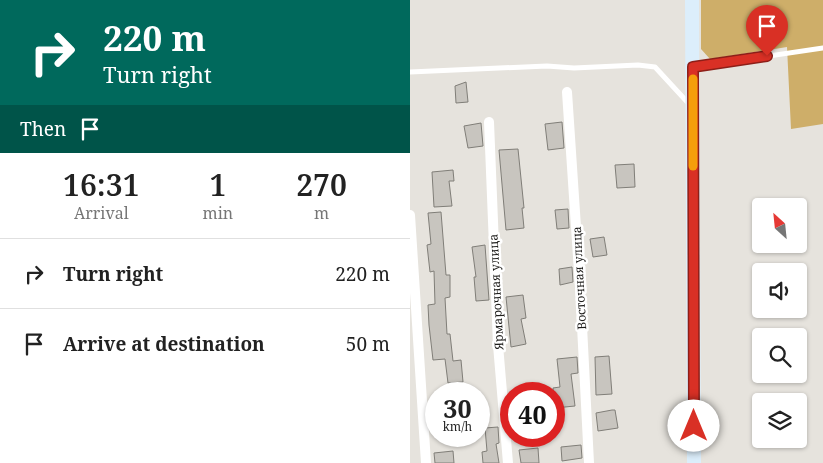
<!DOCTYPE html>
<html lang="en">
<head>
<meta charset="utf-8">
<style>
  :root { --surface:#fff; --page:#f2f2f2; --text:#222; --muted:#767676; --line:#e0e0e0 }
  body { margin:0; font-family:"Noto Serif",serif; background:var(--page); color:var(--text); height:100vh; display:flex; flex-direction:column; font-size:19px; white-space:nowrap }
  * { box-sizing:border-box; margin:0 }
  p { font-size:16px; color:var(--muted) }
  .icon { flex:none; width:28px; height:28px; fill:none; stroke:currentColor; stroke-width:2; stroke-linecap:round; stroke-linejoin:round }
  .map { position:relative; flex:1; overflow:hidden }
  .details { display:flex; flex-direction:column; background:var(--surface); width:410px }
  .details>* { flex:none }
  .top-card { background:#00695c; color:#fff; overflow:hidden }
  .needle { width:32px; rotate:333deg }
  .controls { position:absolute; left:342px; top:198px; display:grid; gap:10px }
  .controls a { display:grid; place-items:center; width:55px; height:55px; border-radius:5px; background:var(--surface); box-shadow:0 1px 4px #0004; font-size:25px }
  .speed { position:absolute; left:15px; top:382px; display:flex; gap:10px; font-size:25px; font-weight:700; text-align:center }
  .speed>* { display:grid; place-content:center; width:65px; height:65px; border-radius:50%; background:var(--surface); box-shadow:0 1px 4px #0004; line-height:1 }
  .speed small { font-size:12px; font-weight:400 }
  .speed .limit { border:8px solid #d22; background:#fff; color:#111 }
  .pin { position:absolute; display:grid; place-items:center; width:42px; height:42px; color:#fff; margin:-51px -21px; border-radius:50% 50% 50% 0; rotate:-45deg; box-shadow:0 0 5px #0007 }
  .pin .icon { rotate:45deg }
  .me { position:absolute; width:55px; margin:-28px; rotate:0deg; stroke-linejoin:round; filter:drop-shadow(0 0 4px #0008) }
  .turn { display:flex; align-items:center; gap:18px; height:105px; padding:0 20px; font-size:22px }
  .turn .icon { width:65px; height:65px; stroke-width:2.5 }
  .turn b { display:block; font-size:35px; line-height:42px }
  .then { display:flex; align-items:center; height:48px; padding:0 20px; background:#0003; gap:10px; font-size:19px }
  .eta { display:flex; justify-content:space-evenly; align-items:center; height:85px; text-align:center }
  .eta b { font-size:30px; font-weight:600; line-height:35px }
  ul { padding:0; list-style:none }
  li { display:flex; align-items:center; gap:15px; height:70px; padding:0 20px; border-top:1px solid var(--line) }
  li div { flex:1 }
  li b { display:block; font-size:19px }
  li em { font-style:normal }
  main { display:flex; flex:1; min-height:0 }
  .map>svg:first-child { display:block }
  .green { fill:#ceae69 }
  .building { fill:#c8c5bf; stroke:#807e78 }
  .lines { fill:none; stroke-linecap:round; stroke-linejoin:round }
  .lane { stroke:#fff; stroke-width:5 }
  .street { stroke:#fff; stroke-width:10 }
  .secondary { stroke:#dceefb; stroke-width:14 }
  .route-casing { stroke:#8d1f18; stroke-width:12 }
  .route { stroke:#d93025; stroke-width:9 }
  .slow { stroke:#f59e0b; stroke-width:9 }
  .labels { text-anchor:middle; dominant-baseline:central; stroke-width:5; stroke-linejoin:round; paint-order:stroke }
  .street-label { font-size:12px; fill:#1f1e1c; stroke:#fff }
</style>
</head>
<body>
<main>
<section class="details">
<div class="top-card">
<div class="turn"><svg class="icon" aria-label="right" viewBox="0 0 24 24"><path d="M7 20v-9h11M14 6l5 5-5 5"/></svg><div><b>220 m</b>Turn right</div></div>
<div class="then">Then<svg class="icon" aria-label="arrive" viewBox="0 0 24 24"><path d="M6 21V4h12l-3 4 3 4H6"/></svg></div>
</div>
<div class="eta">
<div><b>16:31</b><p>Arrival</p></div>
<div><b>1</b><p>min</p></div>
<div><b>270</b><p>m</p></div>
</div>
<ul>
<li><svg class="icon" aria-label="right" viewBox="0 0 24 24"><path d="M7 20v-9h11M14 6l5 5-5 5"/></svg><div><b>Turn right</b></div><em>220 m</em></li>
<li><svg class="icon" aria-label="arrive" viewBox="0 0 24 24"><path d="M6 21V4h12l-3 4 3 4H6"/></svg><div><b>Arrive at destination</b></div><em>50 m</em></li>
</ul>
</section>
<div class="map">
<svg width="413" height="463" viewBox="0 0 413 463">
  <rect width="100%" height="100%" fill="#e6e3dd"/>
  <!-- green -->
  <path class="green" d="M291,0H413V124L381,129L377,47L300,59L291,49Z"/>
  <!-- building -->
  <g class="building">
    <path d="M56,82L58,102L46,103L45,86Z"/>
    <path d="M152,122L154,148L138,150L135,124Z"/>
    <path d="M71,123L73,146L58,148L54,126Z"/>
    <path d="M108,149L114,208H112L114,228L96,230L89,150Z"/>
    <path d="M224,164L225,187L207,188L205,165Z"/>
    <path d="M43,170L44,181H39L42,206L24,207L22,172Z"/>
    <path d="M158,209L159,228L147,229L145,210Z"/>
    <path d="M31,212L36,275H40V297L35,298L37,334H40L43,361L51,360L53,382L38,383L35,359L23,360L19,325L18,305L25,304L24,271L20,272L17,245L21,244L18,213Z"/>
    <path d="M194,237L197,255L183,257L180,239Z"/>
    <path d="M75,245L79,300L66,301L64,277H66L62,247Z"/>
    <path d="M162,267L163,282L150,285L149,269Z"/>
    <path d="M113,295L116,318L111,319L116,344L101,347L96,297Z"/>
    <path d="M199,356L202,394L186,395L185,357Z"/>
    <path d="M167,357L168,373L161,374L165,406L145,408L143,388L150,387L147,359Z"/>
    <path d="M202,410H205L208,428L188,431L186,413Z"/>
    <path d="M88,427L89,443L86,444L89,463H73L72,452L77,451L75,428Z"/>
    <path d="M171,445L172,458L152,461L151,447Z"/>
    <path d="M128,448L129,463H111L109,450Z"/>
    <path d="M43,451L44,463H25L24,453Z"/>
  </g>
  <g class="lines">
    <!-- lane -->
    <g class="lane">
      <path d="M283,67L413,48"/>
      <path d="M0,72L137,66L164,68L228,65L245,67L280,105"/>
    </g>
    <!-- street -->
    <g class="street">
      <path d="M157,92L170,287L179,463"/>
      <path d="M79,122L88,345L98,463"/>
      <path d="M0,215L16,463"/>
    </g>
    <!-- secondary -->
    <path class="secondary" d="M282,0L284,463"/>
  </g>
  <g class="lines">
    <defs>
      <path id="route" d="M284,426L283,67L357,56"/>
    </defs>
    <!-- route casing -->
    <use href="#route" class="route-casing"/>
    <!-- route -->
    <use href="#route" class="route"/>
    <!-- slow -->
    <path class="slow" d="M283,79V166"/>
  </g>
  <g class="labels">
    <!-- street labels -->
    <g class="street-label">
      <text transform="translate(169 278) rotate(-93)">Восточная улица</text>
      <text transform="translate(86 292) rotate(-93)">Ярмарочная улица</text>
    </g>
  </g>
</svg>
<div class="controls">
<a><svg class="needle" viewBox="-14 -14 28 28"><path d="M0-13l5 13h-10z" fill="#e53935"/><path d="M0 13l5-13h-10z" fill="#767676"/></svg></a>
<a><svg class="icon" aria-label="sound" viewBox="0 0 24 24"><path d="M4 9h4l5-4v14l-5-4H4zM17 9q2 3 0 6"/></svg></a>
<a><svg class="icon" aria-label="search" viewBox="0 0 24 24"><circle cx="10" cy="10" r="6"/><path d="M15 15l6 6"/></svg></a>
<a><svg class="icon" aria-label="layers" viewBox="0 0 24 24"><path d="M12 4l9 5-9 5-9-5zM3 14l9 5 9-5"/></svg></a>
</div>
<div class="speed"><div>30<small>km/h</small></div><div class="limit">40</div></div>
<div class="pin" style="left:357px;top:56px;background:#d93025"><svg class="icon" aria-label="arrive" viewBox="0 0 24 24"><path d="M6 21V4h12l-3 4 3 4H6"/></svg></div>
<svg class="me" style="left:284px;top:426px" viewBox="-20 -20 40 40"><circle r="19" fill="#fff"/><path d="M0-13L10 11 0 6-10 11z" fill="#d93025"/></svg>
</div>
</main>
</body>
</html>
